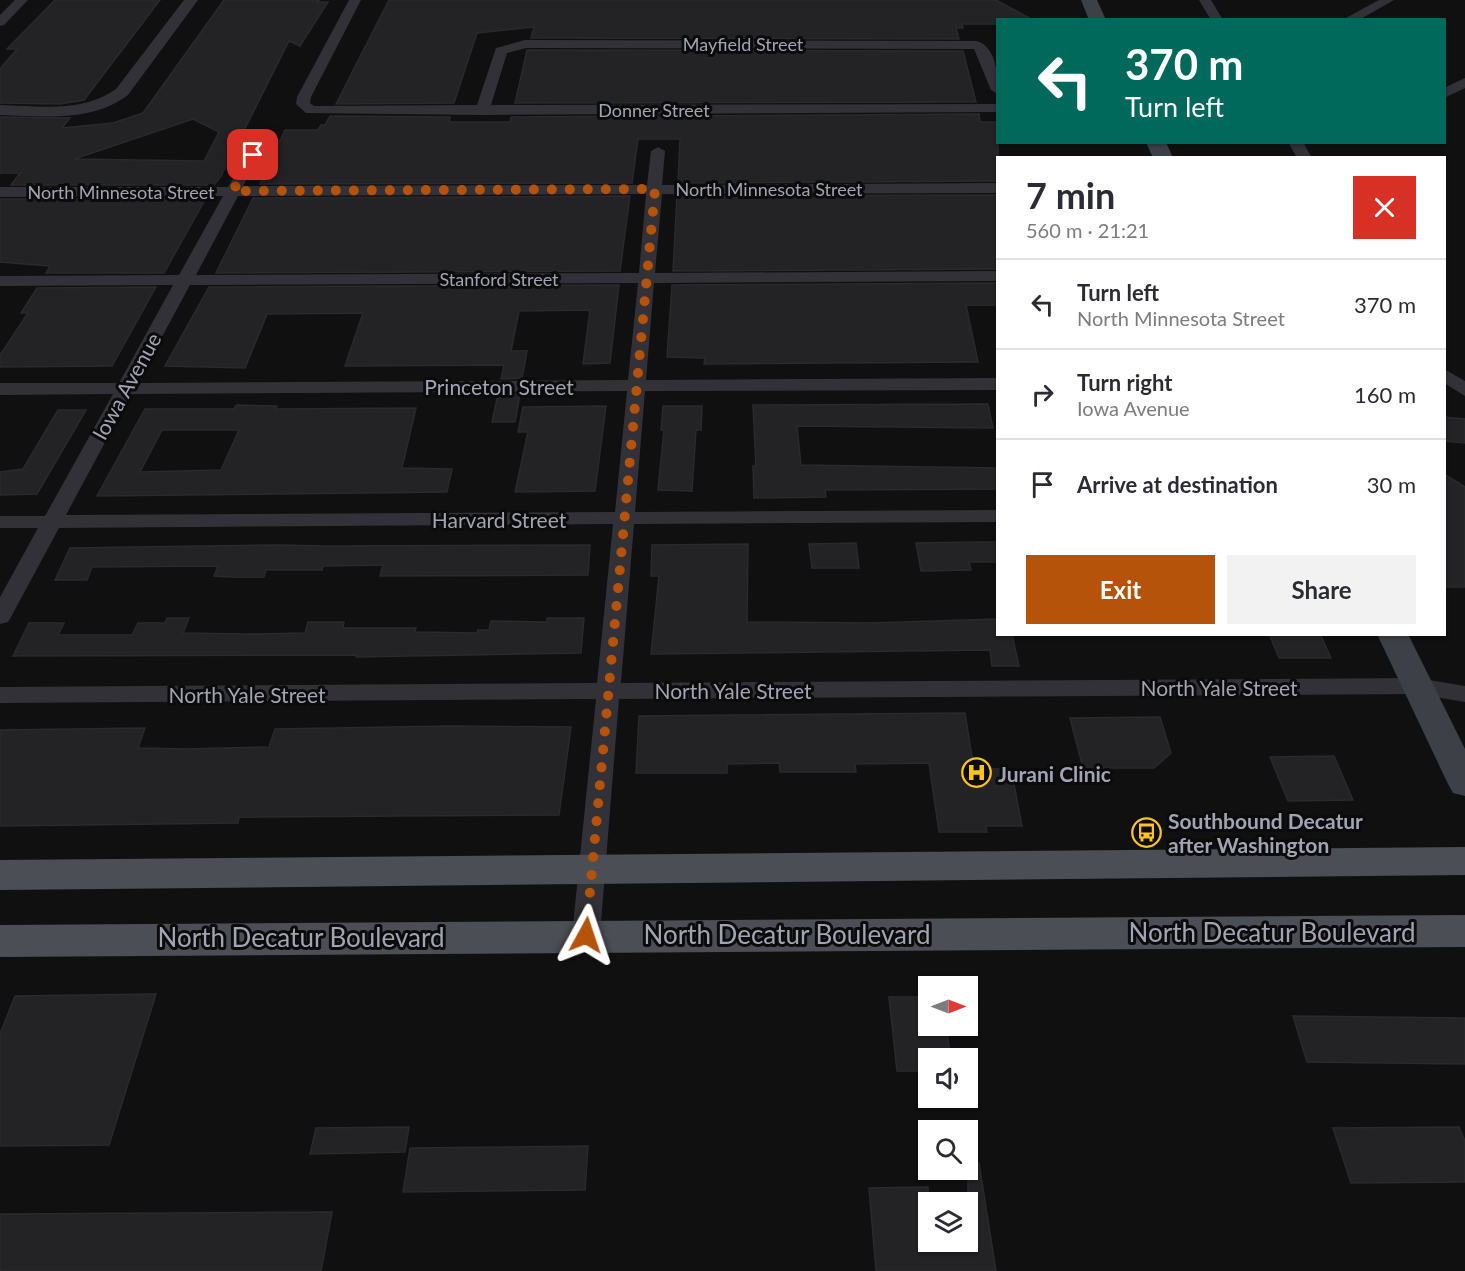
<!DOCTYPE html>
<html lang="en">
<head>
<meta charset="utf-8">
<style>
  :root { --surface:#fff; --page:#f2f2f3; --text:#2b2b33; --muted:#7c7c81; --line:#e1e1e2; --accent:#b45309 }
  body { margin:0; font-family:Lato,sans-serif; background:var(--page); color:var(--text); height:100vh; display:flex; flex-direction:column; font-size:22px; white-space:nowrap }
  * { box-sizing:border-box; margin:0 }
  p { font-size:20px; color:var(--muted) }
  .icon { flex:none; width:33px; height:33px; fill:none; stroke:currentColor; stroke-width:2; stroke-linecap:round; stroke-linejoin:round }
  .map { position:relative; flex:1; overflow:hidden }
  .drawer { position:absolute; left:996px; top:156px; width:450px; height:480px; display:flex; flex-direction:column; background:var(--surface); border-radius:0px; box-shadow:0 2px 4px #0004 }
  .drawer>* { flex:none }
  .hud { position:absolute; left:996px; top:18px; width:450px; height:126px; border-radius:0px; box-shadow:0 2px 4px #0004; background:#00695c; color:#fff; overflow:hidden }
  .needle { width:39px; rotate:90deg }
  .tools { position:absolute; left:918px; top:976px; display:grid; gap:12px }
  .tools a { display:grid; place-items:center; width:60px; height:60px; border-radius:0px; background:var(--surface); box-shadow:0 2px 4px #0004; font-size:30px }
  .pin { position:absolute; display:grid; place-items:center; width:51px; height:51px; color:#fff; margin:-26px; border-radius:12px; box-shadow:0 3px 9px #0006 }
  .me { position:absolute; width:66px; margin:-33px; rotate:5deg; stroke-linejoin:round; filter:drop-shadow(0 0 4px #0008) }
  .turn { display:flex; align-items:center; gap:21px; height:126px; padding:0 30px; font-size:27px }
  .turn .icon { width:78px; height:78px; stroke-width:2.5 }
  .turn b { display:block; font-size:42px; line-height:51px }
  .round { display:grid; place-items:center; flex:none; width:63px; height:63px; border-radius:0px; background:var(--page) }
  .headline { display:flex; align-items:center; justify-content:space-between; height:102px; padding:0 30px }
  h1 { font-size:36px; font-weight:700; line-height:45px }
  .primary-button { display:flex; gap:12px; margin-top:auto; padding:12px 30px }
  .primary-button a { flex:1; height:69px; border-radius:0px; background:var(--accent); color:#fff; font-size:24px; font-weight:700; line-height:69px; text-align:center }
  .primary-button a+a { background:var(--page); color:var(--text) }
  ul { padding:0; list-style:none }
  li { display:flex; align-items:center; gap:18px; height:90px; padding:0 30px; border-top:2px solid var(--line) }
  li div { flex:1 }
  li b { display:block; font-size:22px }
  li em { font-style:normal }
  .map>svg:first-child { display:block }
  .building { fill:#232325; stroke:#2a2a2d; stroke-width:1.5; fill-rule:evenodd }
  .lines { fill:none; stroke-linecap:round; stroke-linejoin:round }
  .minor { fill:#313137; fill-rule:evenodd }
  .tertiary { fill:#313137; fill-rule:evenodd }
  .secondary { fill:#3e4047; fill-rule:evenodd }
  .primary { fill:#4c4e56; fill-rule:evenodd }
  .route { stroke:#b45309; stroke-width:10; stroke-dasharray:0 18 }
  .labels { text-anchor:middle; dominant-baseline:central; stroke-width:6; stroke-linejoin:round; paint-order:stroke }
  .far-street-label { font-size:18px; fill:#a0a4b3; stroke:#0b0b0c }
  .street-label { font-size:21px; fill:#a0a4b3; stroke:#0b0b0c }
  .poi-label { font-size:21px; font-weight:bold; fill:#a0a4b3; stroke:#0b0b0c; text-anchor:start }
  .near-street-label { font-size:26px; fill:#a0a4b3; stroke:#0b0b0c }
</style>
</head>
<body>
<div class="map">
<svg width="1465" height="1271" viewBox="0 0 1465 1271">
  <rect width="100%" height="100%" fill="#101011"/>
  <!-- building -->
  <g class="building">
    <path d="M55,0H160L84,100L60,104L0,103V69L17,49H7Z"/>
    <path d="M224,0H319L317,2H328L300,46L289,41L221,176L214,185H11L20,173H0V117L70,118L62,128L113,123L143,113ZM193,119L219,132L204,161L74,159Z"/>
    <path d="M389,0H996L1033,20H998V24H962L963,28H956L959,39L531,38L534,27L477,33L454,103L336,104Z"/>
    <path d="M527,50L963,51L976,102L515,103Z"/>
    <path d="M979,114L980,122H998V181L678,183L680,139H638L632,183L260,184L285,130H318L321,125H325L330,116L450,117L449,122H510L511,117Z"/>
    <path d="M998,195V269L673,271L677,196Z"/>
    <path d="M630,196L620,271L216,273L253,198Z"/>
    <path d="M206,198L164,273H46L50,266L0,262V199Z"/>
    <path d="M998,283V305H966L978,362L704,364L705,358L667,357L672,285Z"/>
    <path d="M619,285L610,363L583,364L590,310L519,311L511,351H527L522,378L501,379L504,365L345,366L363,313L267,314L245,368L165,366L209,287Z"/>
    <path d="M156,287L112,366L0,367V355L28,313H21L37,288Z"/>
    <path d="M498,394H520L515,422H492Z"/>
    <path d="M988,404L993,428L797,426L801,465L998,468V489L825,490L826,497L754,498L753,466H756L753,405Z"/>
    <path d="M236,405L277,406L276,409L416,408L402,468L452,469L447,492L97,496L145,409H234ZM162,430H239L221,470L140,472Z"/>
    <path d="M606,406L595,491L515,492L528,432H518L523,407Z"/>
    <path d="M663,406H702L701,430H696L692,491L658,490L664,430H661Z"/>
    <path d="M58,410H86L37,494L0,495V472L23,469Z"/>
    <path d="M1444,417L1465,419V443L1444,441Z"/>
    <path d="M1444,474L1465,487V587H1444Z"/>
    <path d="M980,542H998V562H969L971,570L921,571L916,543Z"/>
    <path d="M856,543L859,568H812L809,544Z"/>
    <path d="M748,544L747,622L870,623L998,619V634H1012L1019,666H992L990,650L651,654L659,576H651L652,545Z"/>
    <path d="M278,545L328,546L590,545L588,575L380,576L383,565L323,566L322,570H266L264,577H232L214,576L218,566L92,567L87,580H55L70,548Z"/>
    <path d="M167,618H189L183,633L248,634L305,633L308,622H344L343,628H416L415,632L477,633L478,630H489L491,621L547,622V618H584L581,653L356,657L357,655L13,656L29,623H64L58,635H132L138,623H165Z"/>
    <path d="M1270,636H1321L1331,658H1279Z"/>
    <path d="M965,713L974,769H1011L1022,826H986L987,832H939L929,763L855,764L856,772H780L779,763L727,764V773H636L639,716Z"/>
    <path d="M1160,717L1171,753L1154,768H1083L1070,718Z"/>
    <path d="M451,726L571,727L559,815L239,817L238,823L0,826V730L145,728L138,748L186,749L269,747L275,729Z"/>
    <path d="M1334,756L1353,800L1288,801L1270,757Z"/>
    <path d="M156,994L109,1145L0,1146V1034L15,996Z"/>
    <path d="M889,997H928V1026H946L951,1059H928V1071H897Z"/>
    <path d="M1293,1016L1465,1018V1064L1307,1062Z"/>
    <path d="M409,1127L405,1152L310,1154L316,1128Z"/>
    <path d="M1459,1127L1465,1141V1182L1351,1183L1333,1128Z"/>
    <path d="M588,1146L585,1190L403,1192L410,1148Z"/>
    <path d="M979,1163L996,1271H876L869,1188L928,1187V1242H968V1164Z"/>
    <path d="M332,1212L321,1271H0V1214Z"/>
  </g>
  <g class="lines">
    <!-- minor -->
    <g class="minor">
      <path d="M15,0H28L4,25L0,26V15Z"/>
      <path d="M349,0H361L311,97L310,103L314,106L477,105L496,48L525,40L977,41C997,47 998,77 998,94L991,90L974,49L526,48L507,53L491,105L998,104V112L482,115L306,113L296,104L297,97Z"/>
      <path d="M1199,0H1211L1223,20H1211Z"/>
      <path d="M1379,0H1394L1359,20H1342Z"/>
      <path d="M1465,78V88L1444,98V88Z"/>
      <path d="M1288,142H1303L1312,158H1297Z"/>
      <path d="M658,147L665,151L662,185L998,183V193L662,194L655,273L998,271V281L654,283L646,380L998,378V390L645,391L635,512L998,510V522L634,524L621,683L1417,678L1465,686V702L1417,694L619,699L600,935L596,943L586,946L576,943L572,935L596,699L0,703V687L597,683L613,524L59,528L11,617L8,622L0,624V597L38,528H0V516H45L113,394L0,395V383H119L173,285L0,286V276L179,275L223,196L0,197V187H228L248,152L253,151L260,155L243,186L647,185L651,151ZM646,194L639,273L196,275L238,196ZM638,283L628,380L137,383L190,285ZM627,391L615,512L66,515L131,394Z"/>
      <path d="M1444,369L1465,381V396L1444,383Z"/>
    </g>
    <!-- tertiary -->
    <path class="tertiary" d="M184,0H198L128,95C90,123 44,116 0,115V105C40,106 82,113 116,89Z"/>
    <!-- secondary -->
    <g class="secondary">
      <path d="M1081,0H1097L1106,20H1089Z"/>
      <path d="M1146,142H1166L1173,158H1153Z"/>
      <path d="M1377,634H1408L1465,749V796L1453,793L1448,784Z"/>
    </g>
    <!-- primary -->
    <g class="primary">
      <path d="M1465,847V875L0,890V860Z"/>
      <path d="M1465,915V947L0,957V925Z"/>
    </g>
  </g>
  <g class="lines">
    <!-- route -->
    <path class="route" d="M253,155L233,191L655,189L586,935"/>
  </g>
  <!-- icons -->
  <defs>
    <symbol id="hospital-ring" viewBox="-11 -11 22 22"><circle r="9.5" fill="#0b0b0c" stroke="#fec41b" stroke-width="1.5"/><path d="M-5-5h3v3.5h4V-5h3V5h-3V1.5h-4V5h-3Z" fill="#fec41b"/></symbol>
    <symbol id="bus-ring" viewBox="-11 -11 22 22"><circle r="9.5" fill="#0b0b0c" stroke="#fec41b" stroke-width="1.5"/><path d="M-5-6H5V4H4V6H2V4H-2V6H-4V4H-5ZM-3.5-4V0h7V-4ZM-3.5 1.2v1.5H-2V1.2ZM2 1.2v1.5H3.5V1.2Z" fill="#fec41b"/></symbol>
  </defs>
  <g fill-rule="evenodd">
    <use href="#hospital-ring" x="960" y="756" width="33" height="33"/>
    <use href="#bus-ring" x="1130" y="816" width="33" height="33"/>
  </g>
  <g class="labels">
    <!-- far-street labels -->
    <g class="far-street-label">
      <text x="743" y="44">Mayfield Street</text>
      <text x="654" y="110">Donner Street</text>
      <text x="769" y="189">North Minnesota Street</text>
      <text x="121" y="192">North Minnesota Street</text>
      <text x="499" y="279">Stanford Street</text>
    </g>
    <!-- street labels -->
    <g class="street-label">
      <text transform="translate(126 386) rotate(-61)">Iowa Avenue</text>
      <text x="499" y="386">Princeton Street</text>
      <text x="499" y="519">Harvard Street</text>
      <text x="1219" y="687">North Yale Street</text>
      <text x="733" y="690">North Yale Street</text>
      <text x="247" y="694">North Yale Street</text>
    </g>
    <!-- poi labels -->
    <g class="poi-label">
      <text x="998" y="773">Jurani Clinic</text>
      <text x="1168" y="820">Southbound Decatur<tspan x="1168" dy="24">after Washington</tspan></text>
    </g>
    <!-- near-street labels -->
    <g class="near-street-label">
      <text x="1272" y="932">North Decatur Boulevard</text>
      <text x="787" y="934">North Decatur Boulevard</text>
      <text x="301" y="937">North Decatur Boulevard</text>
    </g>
  </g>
</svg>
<div class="tools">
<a><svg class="needle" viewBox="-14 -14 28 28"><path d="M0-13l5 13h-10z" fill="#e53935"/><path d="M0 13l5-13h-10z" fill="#7c7c81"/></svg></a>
<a><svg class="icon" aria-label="sound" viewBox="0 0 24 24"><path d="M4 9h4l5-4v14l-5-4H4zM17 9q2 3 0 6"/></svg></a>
<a><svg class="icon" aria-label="search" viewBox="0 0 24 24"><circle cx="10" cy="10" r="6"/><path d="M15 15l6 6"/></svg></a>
<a><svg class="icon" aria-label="layers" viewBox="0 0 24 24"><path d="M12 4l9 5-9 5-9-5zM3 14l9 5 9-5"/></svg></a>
</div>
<div class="pin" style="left:253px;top:155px;background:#d93025"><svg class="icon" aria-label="arrive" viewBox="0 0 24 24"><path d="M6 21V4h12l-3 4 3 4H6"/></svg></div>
<svg class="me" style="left:586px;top:935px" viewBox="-20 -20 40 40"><path d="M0-17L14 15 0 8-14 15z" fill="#b45309" stroke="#fff" stroke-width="4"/></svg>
<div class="hud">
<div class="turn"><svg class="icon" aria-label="left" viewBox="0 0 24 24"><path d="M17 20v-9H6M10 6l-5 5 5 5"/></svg><div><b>370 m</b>Turn left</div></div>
</div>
<section class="drawer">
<div class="headline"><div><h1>7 min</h1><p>560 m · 21:21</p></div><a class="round" style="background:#d93025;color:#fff"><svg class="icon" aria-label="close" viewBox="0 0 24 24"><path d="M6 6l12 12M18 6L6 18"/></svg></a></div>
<ul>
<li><svg class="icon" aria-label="left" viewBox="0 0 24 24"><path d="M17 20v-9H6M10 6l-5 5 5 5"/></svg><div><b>Turn left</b><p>North Minnesota Street</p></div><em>370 m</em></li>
<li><svg class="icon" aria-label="right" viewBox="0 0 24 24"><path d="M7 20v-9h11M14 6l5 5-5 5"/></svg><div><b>Turn right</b><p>Iowa Avenue</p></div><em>160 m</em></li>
<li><svg class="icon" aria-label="arrive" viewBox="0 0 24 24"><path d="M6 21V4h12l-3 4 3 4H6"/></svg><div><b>Arrive at destination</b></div><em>30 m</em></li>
</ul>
<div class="primary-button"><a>Exit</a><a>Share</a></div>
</section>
</div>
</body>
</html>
